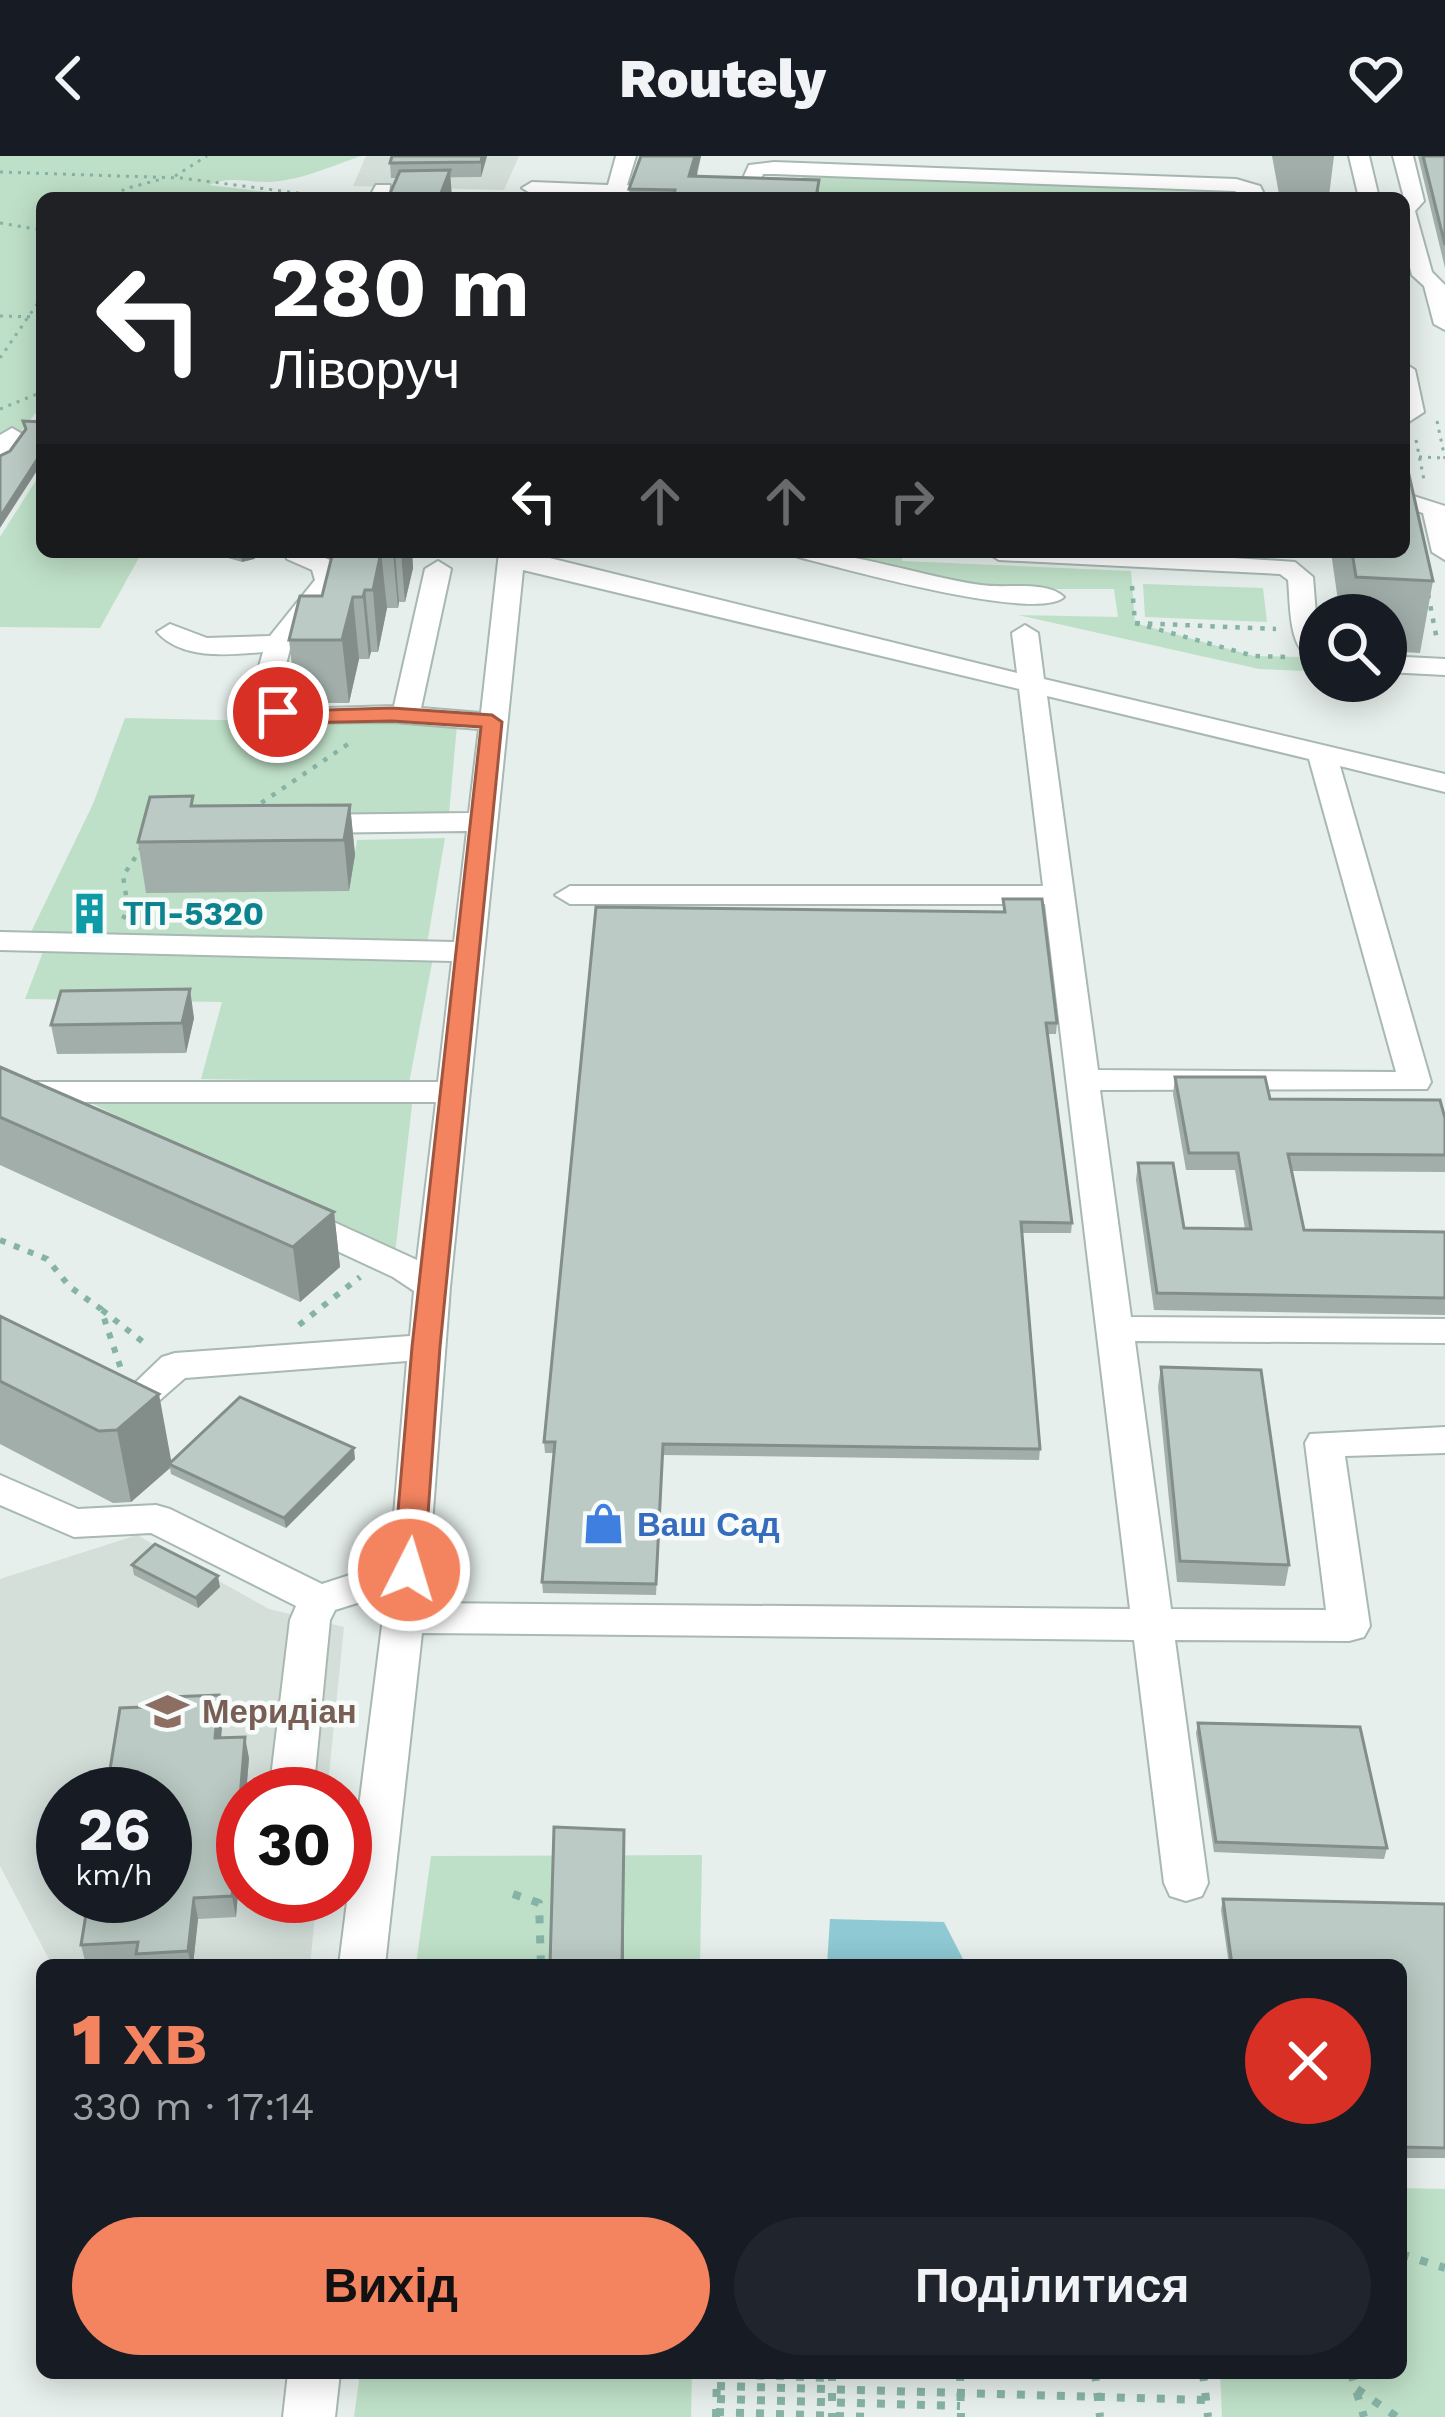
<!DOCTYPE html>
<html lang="uk">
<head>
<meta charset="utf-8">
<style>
  :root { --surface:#171b24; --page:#20242c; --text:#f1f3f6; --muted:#9ea1a6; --accent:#f4845f }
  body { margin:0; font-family:"Work Sans",sans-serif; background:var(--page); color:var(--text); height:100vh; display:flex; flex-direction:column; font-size:45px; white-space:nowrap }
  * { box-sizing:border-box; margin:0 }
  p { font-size:39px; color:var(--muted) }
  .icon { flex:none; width:66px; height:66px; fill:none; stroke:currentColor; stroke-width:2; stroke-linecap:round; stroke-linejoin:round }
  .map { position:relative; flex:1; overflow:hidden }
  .sheet { position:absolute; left:36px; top:1803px; width:1371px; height:420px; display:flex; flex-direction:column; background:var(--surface); border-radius:18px; box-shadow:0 6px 30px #0003 }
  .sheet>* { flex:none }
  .top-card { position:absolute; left:36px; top:36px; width:1374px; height:366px; border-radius:18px; box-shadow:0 6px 30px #0003; background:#202124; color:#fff; overflow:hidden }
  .buttons { position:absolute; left:1299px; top:438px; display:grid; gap:24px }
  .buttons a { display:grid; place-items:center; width:108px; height:108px; border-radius:50%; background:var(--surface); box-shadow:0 6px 30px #0003; font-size:60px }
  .speed { position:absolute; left:36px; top:1611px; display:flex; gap:24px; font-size:60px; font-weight:700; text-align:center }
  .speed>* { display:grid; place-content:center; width:156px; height:156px; border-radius:50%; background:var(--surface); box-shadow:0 6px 30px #0003; line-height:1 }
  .speed small { font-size:30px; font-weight:400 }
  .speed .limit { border:18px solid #d22; background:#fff; color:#111 }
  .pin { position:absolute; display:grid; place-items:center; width:102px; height:102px; color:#fff; margin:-51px; border:6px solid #fff; border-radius:50%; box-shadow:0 3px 12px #0007 }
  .me { position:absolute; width:132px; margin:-66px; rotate:5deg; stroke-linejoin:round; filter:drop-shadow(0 0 9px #0008) }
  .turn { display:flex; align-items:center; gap:42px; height:252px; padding:0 36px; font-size:54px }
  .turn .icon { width:156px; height:156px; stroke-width:2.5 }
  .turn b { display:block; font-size:84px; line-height:102px }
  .lanes { display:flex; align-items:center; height:114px; padding:0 36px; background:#0003; justify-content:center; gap:60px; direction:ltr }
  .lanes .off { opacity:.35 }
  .round { display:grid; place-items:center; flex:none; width:126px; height:126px; border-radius:63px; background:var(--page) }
  .overview { display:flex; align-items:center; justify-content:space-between; height:204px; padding:0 36px }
  h1 { font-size:72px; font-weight:800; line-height:90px; color:var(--accent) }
  .button { display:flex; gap:24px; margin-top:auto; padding:24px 36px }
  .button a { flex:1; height:138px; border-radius:72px; background:var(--accent); color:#111; font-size:48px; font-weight:800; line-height:138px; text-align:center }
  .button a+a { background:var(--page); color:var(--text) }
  header { display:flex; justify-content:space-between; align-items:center; height:156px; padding:0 36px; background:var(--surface); font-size:54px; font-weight:800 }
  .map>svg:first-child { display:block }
  .built { fill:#d4dfda; fill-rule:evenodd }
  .green { fill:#bfe0c8 }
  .water { fill:#8ec9d4 }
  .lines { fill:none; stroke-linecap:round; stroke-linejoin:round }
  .minor-casing { stroke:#a8b8b2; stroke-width:4 }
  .path-far3 { stroke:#86b3a5; stroke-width:3; stroke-dasharray:3 6; stroke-linecap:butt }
  .path-far2 { stroke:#86b3a5; stroke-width:4.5; stroke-dasharray:4.5 8; stroke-linecap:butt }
  .path-far1 { stroke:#86b3a5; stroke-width:6; stroke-dasharray:6 9; stroke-linecap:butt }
  .path { stroke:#86b3a5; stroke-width:8; stroke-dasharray:8 12; stroke-linecap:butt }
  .minor { fill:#fff; fill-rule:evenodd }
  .wall { fill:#a1aea9 }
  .shaded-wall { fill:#838d89 }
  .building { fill:#bbcac4; stroke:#838d89; stroke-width:3 }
  .route { fill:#f4845f; stroke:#9f563e; stroke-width:3 }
  .labels { text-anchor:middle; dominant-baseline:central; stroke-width:9; stroke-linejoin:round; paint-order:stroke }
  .culture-label { font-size:33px; font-weight:bold; fill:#0d838f; stroke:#f7fbf9; text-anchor:start }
  .shop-label { font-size:33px; font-weight:bold; fill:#366cbe; stroke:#f7fbf9; text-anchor:start }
  .education-label { font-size:33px; font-weight:bold; fill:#785e54; stroke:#f7fbf9; text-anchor:start }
</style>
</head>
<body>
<header><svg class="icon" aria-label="back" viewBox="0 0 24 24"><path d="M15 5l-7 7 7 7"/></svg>Routely<svg class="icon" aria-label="heart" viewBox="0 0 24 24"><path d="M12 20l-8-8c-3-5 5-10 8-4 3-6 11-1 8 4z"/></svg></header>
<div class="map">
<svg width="1445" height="2261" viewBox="0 0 1445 2261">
  <rect width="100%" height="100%" fill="#e6efeb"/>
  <!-- built -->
  <g class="built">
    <path d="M366,0H519L504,34L353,30Z"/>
    <path d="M137,1379L269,1453L344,1471L327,1638H243V1740H317L310,1809H52L0,1710V1423ZM63,1638H165V1740H63Z"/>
  </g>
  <!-- green -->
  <g class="green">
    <path d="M0,0H361C332,10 297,26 266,26C243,26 231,20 209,29L320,42H42V249L0,302Z"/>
    <path d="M804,15L1234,30L1250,42H751L756,37L800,39Z"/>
    <path d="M42,315V396H142L100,472L0,471V381Z"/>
    <path d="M825,396H902V405L1131,415L1135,467L1254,500L1299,501L1304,515L1259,513L1018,459L1118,461L1114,433H982Z"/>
    <path d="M1143,428L1263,432L1267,466L1145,461Z"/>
    <path d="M125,562L457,569L449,658L291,666L270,649L184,656L349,735L357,684L445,682L427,788L30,778L93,648Z"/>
    <path d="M43,796L433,802L409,927L201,923L222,846L25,843Z"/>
    <path d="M413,940L395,1098L91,947Z"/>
    <path d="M702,1699L700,1809H416L431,1700Z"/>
    <path d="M1401,2032L1445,2033V2261H1222L1220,2217H1401Z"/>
    <path d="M360,2217H692L691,2261H354Z"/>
  </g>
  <!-- water -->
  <path class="water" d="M830,1763L944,1766L966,1809H827Z"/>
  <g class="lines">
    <defs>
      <g id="minor">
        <path d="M616,0H636L627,29L675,31L685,37L679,42L532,38L522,32L532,26L608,29Z"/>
        <path d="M1349,0H1369L1379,42H1359Z"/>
        <path d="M1393,0H1413L1424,45L1415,55L1432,116L1445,129V174L1434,168L1424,130L1412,119L1404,89V42Z"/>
        <path d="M774,6L1236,23L1260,30L1266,42H1246L1235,35L774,18H763L754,42H734L749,9Z"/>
        <path d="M376,29H390L389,42H369Z"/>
        <path d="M1404,207L1415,214L1424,256L1404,269Z"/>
        <path d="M12,272L24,279L8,301L0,303V279Z"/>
        <path d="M1404,337L1445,350V404L1432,396L1423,357L1404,351Z"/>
        <path d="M285,396H312L332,405L341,425L291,489L278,540L296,553L394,550L425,413L438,405L451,413L421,552L481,557L499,396H525L1017,517L1012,477L1025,469L1038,477L1044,523L1445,618V636L1340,610L1431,926L1427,933L1100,934L1131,1161L1445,1163V1187L1135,1185L1171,1453L1326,1454L1305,1287L1310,1278L1445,1271V1297L1345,1300L1370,1470L1364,1481L1349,1485L1175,1484L1208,1727L1202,1740L1186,1745L1170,1740L1164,1727L1134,1484L422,1477L385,1809H339L386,1438L335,1454L330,1464L313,1638H269L290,1464L296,1450L151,1377L74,1381L0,1349V1319L78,1353L156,1349L170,1353L322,1428L390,1406L407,1205L185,1222L145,1257L132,1261L119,1257L113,1248L162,1201L175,1197L410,1180L414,1135L393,1121L279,1068L274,1060L279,1052H303L417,1104L436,946H26L0,939V918L28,926H438L452,805L0,794V776L454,786L467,675L305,677L290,668L305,659L469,657L479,573L392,566L280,567L250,542L263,496C228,499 182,504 157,476L170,468L207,482L270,480L315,424L312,414L287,403ZM523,414L1019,533L1043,730H570L555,739L570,748H1045L1130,1453L426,1447L450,1131ZM1047,540L1309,603L1396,916L1098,914Z"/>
        <path d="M794,396C860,396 917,420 981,429C1006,433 1046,424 1064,441C1036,467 842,412 798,401Z"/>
        <path d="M986,396H1143L1295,406L1313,421L1320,508C1287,498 1291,453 1288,424L1280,418L999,404Z"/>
        <path d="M1386,500L1445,503V519L1386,516Z"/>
        <path d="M288,2217H340L335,2261H283Z"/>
      </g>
    </defs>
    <!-- minor casing -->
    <use href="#minor" class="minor-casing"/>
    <!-- path-far3 -->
    <g class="path-far3">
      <path d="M0,16L181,22L336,42"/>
      <path d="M175,20L207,0"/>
      <path d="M812,41L843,42"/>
      <path d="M116,42L124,33L162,23"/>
      <path d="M0,67L42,74"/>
      <path d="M0,160L42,161"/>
      <path d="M0,202L42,141"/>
      <path d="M0,253L42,236"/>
      <path d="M1437,265L1445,303"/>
      <path d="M1416,284L1424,324"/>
      <path d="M1419,301L1445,302"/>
    </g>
    <!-- path-far2 -->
    <g class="path-far2">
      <path d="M1132,430L1135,467L1276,473"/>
      <path d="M1428,438L1437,484"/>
      <path d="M1135,467L1254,500L1285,501"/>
      <path d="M251,654L354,584"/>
      <path d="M123,763L128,752L123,720L142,691"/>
    </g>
    <!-- path-far1 -->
    <g class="path-far1">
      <path d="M0,1084L47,1103L70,1131L101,1153L123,1219"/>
      <path d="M102,1154L148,1190"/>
      <path d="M299,1169L360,1121"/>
    </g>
    <!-- path -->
    <g class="path">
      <path d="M513,1738L539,1747L541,1809"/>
      <path d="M1401,2098L1445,2112"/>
      <path d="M832,2217V2261"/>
      <path d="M960,2217L961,2261"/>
      <path d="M1095,2217L1100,2261"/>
      <path d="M1203,2217L1208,2261"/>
      <path d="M1351,2217L1364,2261"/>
      <path d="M716,2218L832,2222"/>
      <path d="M717,2230L1206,2244"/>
      <path d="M1357,2233L1397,2261"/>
      <path d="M717,2243L960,2250"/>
      <path d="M716,2256L870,2261"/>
      <path d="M716,2261L717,2217"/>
    </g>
    <!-- minor -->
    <use href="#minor" class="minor"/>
  </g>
  <!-- wall -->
  <g class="wall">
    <path d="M487,0L481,21L391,22L390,7Z"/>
    <path d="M641,0H701L697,20L819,24V42H630L629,33Z"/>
    <path d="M1272,0H1334L1329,40L1279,38Z"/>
    <path d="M1418,0H1445V112Z"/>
    <path d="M207,396H264L254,403L242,406Z"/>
    <path d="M333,396H412L413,412L405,446H399L398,452H387L378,496H371L369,503H359L349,547H296L289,484L322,440Z"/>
    <path d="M1331,396H1404L1433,425L1420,497L1386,495V459H1340Z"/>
    <path d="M350,649L355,699L349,735L146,737L138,686L194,650Z"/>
    <path d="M1003,743L1057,867L1056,878H1047L1072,1067L1071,1077H1022L1040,1293L1039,1304L663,1299L656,1439L543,1437L542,1426L554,1297H545L544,1286L1003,756Z"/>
    <path d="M194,862L186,897L57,898L51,869Z"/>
    <path d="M0,911L334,1056L340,1111L300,1146L0,1009Z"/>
    <path d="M1175,921L1270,943L1445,962V1016L1292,1015L1304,1074L1445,1077V1159L1154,1154L1136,1024L1138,1007L1184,1072L1245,1073L1235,1014H1186L1173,938Z"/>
    <path d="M0,1160L171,1306L355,1303L286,1372L171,1318L170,1312L131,1346L113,1347L0,1288Z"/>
    <path d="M1161,1211L1289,1409L1285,1430L1177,1426L1158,1231Z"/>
    <path d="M132,1409L220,1431L198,1452L134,1419Z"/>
    <path d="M219,1539L223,1560L221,1582L249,1602L236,1761L198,1763L193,1809H139L138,1807L86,1809L81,1789L168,1550Z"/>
    <path d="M1198,1567L1387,1692L1384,1703L1214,1696L1196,1577Z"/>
    <path d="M1223,1743L1445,1748V2002H1401V1809H1229L1221,1754Z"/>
  </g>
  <!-- shaded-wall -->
  <g class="shaded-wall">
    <path d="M482,0H487L481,21V6Z"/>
    <path d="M694,0H701L697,15V42L689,20Z"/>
    <path d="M450,14L452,42H439Z"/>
    <path d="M42,296V307L0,372V361Z"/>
    <path d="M240,396H264L254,403L242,406Z"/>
    <path d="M381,396L387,452L378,496L373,434Z"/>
    <path d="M393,396H395L399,446L398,452Z"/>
    <path d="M401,396H412L413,412L405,446Z"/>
    <path d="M365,434L371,496L369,503L363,441Z"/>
    <path d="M353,441L359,503L349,547L342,484Z"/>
    <path d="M350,649L355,699L349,735L344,684Z"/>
    <path d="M190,833L194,862L186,897L182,867Z"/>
    <path d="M334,1056L340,1111L300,1146L293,1091Z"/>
    <path d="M159,1238L172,1309L169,1308L170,1312L131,1346L117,1274Z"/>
    <path d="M354,1292L355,1303L286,1372L284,1362Z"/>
    <path d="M218,1420L220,1431L198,1452L196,1442Z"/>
    <path d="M219,1539L223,1560L219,1603L215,1582Z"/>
    <path d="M245,1581L249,1602L246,1638H243V1675L236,1761L232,1740Z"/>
    <path d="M624,1674V1809H622Z"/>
    <path d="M194,1742L198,1763L193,1809H191L188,1795Z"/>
  </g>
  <!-- building -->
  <g class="building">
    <path d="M392,0H482L481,6L390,7Z"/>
    <path d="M641,0H695L689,20L819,24L816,42H673L675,34L629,33Z"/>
    <path d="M1423,0H1445V89Z"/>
    <path d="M450,14L439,42H388L400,15Z"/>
    <path d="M23,265L42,266V296L0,361V300L10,295L26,273Z"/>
    <path d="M1405,301L1433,425L1356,421L1352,396H1404Z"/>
    <path d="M333,396H381L373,434H365L363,441H353L342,484H289L300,440H322Z"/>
    <path d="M193,640L191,650L350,649L344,684L138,686L150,641Z"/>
    <path d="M1003,743H1042L1057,867H1046L1072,1067L1021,1066L1040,1293L663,1288L656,1428L542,1426L555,1286H544L596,751L1005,756Z"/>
    <path d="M190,833L182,867L51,869L61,835Z"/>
    <path d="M0,911L334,1056L293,1091L0,961Z"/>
    <path d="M1175,921H1265L1270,943L1440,944L1445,962V999L1288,998L1304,1074L1445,1076V1142L1157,1137L1138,1007H1173L1184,1072L1251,1073L1238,997H1189Z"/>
    <path d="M0,1160L159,1238L117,1274L99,1275L0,1225Z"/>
    <path d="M1161,1211L1261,1214L1289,1409L1180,1405Z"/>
    <path d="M240,1241L354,1292L284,1362L169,1308Z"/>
    <path d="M155,1388L218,1420L196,1442L132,1409Z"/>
    <path d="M219,1539L215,1582L245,1581L232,1740L194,1742L188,1795L136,1798L138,1786L81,1789L89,1740H165V1638H106L120,1552L168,1550L169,1541Z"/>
    <path d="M1198,1567L1360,1571L1387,1692L1216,1686Z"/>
    <path d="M554,1671L624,1674L622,1809H550Z"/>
    <path d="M1223,1743L1445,1748V1992L1401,1991V1809H1232Z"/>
  </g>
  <!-- route -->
  <path class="route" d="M278,549L293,555L392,552L492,559L502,566L440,1191L424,1414L419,1422H398L393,1414L412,1191L481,571L392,565L290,567L267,556Z"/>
  <!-- icons -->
  <defs>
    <symbol id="building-bare" viewBox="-9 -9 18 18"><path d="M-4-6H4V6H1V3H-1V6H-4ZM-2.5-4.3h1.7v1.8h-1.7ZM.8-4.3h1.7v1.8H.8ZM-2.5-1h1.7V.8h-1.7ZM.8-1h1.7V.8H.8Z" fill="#0f9aa8" stroke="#f7fbf9" stroke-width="2.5" paint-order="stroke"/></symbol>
    <symbol id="shop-bare" viewBox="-9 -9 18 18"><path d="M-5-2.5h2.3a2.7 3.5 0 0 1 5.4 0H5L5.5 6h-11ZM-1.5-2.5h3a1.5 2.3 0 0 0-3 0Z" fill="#3f7fe0" stroke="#f7fbf9" stroke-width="2.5" paint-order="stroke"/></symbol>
    <symbol id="school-bare" viewBox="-9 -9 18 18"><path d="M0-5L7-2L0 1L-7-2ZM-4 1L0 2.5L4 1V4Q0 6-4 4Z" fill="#8d6e63" stroke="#f7fbf9" stroke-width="2.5" paint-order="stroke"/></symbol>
  </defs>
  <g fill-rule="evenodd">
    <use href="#building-bare" x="60" y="728" width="59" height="59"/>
    <use href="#shop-bare" x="574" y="1338" width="59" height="59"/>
    <use href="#school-bare" x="138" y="1526" width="59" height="59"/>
  </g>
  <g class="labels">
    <!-- culture labels -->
    <g class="culture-label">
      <text x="123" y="757">ТП-5320</text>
    </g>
    <!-- shop labels -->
    <g class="shop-label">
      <text x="637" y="1368">Ваш Сад</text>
    </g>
    <!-- education labels -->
    <g class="education-label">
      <text x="202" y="1555">Меридіан</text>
    </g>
  </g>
</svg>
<div class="buttons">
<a><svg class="icon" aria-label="search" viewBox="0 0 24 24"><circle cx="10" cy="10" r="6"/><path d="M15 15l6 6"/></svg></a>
</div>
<div class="speed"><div>26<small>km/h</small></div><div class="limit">30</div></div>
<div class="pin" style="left:278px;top:556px;background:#d93025"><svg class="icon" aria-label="arrive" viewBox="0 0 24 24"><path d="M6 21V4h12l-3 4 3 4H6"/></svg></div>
<svg class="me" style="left:409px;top:1414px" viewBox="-20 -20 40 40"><circle r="17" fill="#f4845f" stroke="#fff" stroke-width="3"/><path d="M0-11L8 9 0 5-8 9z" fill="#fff"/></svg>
<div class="top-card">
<div class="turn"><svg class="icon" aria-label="left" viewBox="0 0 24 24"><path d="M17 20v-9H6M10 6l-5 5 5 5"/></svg><div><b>280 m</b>Ліворуч</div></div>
<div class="lanes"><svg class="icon" aria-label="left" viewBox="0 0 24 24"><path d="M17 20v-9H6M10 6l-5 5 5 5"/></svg><svg class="icon off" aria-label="ahead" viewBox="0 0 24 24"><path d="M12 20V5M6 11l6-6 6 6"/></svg><svg class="icon off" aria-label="ahead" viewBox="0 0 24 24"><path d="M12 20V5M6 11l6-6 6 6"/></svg><svg class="icon off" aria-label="right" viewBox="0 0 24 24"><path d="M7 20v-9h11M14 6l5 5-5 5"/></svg></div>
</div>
<section class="sheet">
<div class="overview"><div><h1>1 хв</h1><p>330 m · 17:14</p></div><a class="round" style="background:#d93025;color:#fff"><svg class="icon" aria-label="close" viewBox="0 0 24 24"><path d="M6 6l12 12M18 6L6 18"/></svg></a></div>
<div class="button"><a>Вихід</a><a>Поділитися</a></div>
</section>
</div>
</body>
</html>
